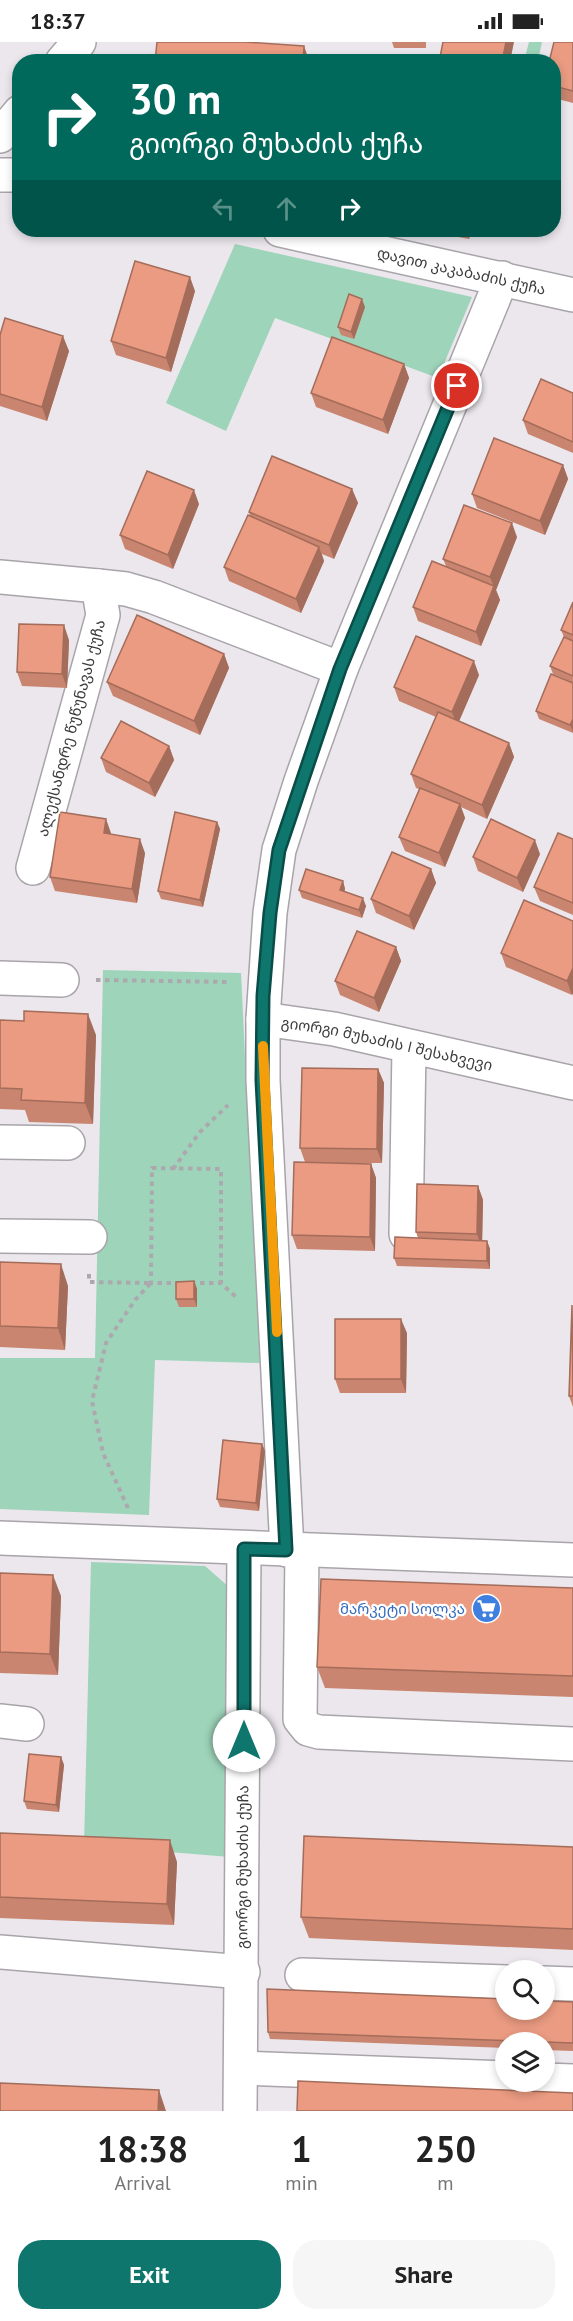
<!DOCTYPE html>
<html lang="en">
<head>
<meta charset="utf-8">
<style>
  :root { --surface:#fff; --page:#f6f6f6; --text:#222; --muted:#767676; --accent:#0f766e }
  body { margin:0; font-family:"PT Sans","Noto Sans Georgian",sans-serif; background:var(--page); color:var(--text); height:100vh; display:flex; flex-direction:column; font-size:22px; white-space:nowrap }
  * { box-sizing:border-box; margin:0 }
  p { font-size:20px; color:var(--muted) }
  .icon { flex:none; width:33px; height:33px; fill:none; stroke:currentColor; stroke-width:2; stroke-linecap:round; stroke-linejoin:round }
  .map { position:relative; height:2069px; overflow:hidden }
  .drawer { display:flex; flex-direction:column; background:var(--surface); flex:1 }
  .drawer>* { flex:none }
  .hud { position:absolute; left:12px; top:12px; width:549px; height:183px; border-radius:24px; box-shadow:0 3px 9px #0003; background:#00695c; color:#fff; overflow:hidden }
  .tools { position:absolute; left:495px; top:1918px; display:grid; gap:12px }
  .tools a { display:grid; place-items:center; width:60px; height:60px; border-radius:50%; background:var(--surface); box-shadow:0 3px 9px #0003; font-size:30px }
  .pin { position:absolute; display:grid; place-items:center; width:51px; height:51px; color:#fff; margin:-26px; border:3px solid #fff; border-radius:50%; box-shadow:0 2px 6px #0007 }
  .me { position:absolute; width:66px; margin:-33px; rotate:0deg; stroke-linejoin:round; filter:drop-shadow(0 0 4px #0008) }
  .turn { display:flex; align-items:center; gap:21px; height:126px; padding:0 18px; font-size:27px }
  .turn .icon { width:78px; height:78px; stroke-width:2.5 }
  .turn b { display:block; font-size:42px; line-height:51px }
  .lanes { display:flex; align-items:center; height:57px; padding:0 18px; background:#0003; justify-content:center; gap:30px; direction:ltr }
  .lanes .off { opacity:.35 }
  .eta { display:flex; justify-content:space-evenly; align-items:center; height:102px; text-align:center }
  .eta b { font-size:36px; font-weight:600; line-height:42px }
  .action { display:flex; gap:12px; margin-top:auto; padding:12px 18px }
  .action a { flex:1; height:69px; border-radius:24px; background:var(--accent); color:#fff; font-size:24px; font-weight:600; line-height:69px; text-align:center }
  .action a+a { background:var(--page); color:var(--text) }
  .status { display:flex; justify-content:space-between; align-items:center; height:42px; padding:0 30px; background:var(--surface); direction:ltr }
  .status svg { height:16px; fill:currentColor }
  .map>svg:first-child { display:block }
  .green { fill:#9ed4ba }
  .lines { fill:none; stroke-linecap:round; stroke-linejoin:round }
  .minor-casing { stroke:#a8a4aa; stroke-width:36 }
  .path { stroke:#aca9ae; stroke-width:4; stroke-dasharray:4.5 4.5; stroke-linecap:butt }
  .minor { stroke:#fff; stroke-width:33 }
  .wall { fill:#c9856f }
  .shaded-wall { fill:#a46c5a }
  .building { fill:#ea9b81; stroke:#a46c5a; stroke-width:1.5 }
  .route-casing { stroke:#0a4d48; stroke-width:15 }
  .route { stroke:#0f766e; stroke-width:10 }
  .slow { stroke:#f59e0b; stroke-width:10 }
  .labels { text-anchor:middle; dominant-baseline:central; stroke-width:4.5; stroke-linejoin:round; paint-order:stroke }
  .street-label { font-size:15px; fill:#3c3b3d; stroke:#fff }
  .shop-label { font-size:15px; fill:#366cbe; stroke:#fff; text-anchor:end }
</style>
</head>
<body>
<div class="status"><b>18:37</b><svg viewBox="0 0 49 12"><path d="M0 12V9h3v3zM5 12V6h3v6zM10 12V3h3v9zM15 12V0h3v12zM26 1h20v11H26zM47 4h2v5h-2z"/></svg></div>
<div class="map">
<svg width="573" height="2069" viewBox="0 0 573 2069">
  <rect width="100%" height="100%" fill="#ebe7ed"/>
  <!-- green -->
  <g class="green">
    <path d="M529,0H542L538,19H524Z"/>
    <path d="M235,202L472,255L438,336L275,276L226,389L166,361Z"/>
    <path d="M103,928L241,931L260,1321L155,1318L149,1473L0,1467V1316H95Z"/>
    <path d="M91,1520L205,1524L229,1545L230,1815L84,1803Z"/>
  </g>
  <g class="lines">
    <defs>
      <g id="minor">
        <path d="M62,20L79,0"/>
        <path d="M0,94L20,70"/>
        <path d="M0,133H20"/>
        <path id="s1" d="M280,188L573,253"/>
        <path d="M0,535L98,544L103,573L33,826"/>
        <path d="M98,544L126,547L154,555L341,627"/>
        <path d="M0,936L62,938"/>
        <path d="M263,977L270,871L279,808L301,739L341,627L502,236"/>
        <path d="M0,1100L68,1101"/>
        <path d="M406,1192L409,1005"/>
        <path d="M0,1194L90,1195"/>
        <path d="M0,1496L573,1518"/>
        <path id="s2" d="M287,1508L263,1038V977L334,987L573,1041"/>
        <path d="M302,1508L300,1677L308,1687L319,1690L573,1702"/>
        <path d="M0,1679L27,1682"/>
        <path d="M0,1910L243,1930"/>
        <path d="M302,1933L506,1940"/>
        <path d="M544,1941L573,1942"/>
        <path d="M242,2026L506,2036"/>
        <path d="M544,2038L573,2039"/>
        <path id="s3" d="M240,2069L244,1507"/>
      </g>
    </defs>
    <!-- minor casing -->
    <use href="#minor" class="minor-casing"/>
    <!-- path -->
    <g class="path">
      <path d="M96,938L229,940"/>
      <path d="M173,1127L200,1090L228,1063"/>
      <path d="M89,1232V1240L151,1241"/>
      <path d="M180,1241H151L152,1126L221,1127V1241"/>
      <path d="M191,1241H221L237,1256"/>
      <path d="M128,1466L103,1411L92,1359L106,1301L135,1258L151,1241"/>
    </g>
    <!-- minor -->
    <use href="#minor" class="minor"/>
  </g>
  <!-- wall -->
  <g class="wall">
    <path d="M392,0H426V6H394Z"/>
    <path d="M573,0V61L554,56V20Z"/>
    <path d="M426,188H471L469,197L426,189Z"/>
    <path d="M195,249L171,330L116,313L111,299Z"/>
    <path d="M365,265L354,297L341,293L338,285Z"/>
    <path d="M0,293L69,309L47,379L0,364Z"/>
    <path d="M404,322L409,336L388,392L316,365L311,351Z"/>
    <path d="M573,351V411L528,392L523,378Z"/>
    <path d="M563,423L568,437L545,493L477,466L472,452Z"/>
    <path d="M352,447L358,461L334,517L322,512L324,519L301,571L229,539L224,525L250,474L249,470Z"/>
    <path d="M199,462L173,527L125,507L120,493Z"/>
    <path d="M517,495L496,548L500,558L481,604L418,579L413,565L446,524L443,517Z"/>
    <path d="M573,560V691L539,677L536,669L569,639L553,632L550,624L564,595L561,588Z"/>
    <path d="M69,598L67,646L22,644L17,630Z"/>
    <path d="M224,612L229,626L200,693L113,654L107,640Z"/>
    <path d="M479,633L459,679L509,701L514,715L487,777L461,765L465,776L445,825L405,809L399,795L419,747L416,746L411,732L436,675L399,659L394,645Z"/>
    <path d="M169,704L174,718L155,755L106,730L101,716Z"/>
    <path d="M217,780L220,787L203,865L161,857L158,849Z"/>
    <path d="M111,791V792L145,811L137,861L55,849L50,835Z"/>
    <path d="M573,797V873L540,859L534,845Z"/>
    <path d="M540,812L523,850L478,829L473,815Z"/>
    <path d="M431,827L436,841L414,888L376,871L371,857Z"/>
    <path d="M343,839L345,847L344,850L366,864L362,876L302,856L299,848Z"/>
    <path d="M573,879V951L572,953L506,925L501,911Z"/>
    <path d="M396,905L401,919L379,970L340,953L335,939Z"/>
    <path d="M0,978L96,993L93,1082L29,1080L25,1068L0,1067Z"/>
    <path d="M378,1027L384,1041L382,1121H331L371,1122L376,1136L375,1209L297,1207L292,1193L305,1120L300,1106Z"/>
    <path d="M478,1144L483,1158L482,1199H487L490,1207V1227L397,1224L394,1216L418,1196L416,1190Z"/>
    <path d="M0,1220L68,1244L65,1308L0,1305Z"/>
    <path d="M194,1239L197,1247V1265H179L176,1257Z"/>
    <path d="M573,1263V1365L569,1354Z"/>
    <path d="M407,1291L406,1351H340L335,1337Z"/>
    <path d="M262,1402L265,1409L259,1469L220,1465L217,1457Z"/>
    <path d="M0,1531L61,1554L58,1633L0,1631Z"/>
    <path d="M573,1546V1655L325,1646L317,1625Z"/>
    <path d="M61,1715L64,1723L59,1770L27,1767L24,1759Z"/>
    <path d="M0,1791L177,1820L174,1883L0,1876Z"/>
    <path d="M573,1805V1908L309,1896L301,1875Z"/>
    <path d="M573,1960V2009L544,2008V2001H506V2006L270,1997L268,1990Z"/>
  </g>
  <!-- shaded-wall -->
  <g class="shaded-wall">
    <path d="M506,0H514L510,20H502Z"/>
    <path d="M304,4L309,18V20H303Z"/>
    <path d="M467,188H471L469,197L466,189Z"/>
    <path d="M190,235L195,249L171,330L166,316Z"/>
    <path d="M362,257L365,265L354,297L351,290Z"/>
    <path d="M63,294L69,309L47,379L42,365Z"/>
    <path d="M404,322L409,336L388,392L383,378Z"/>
    <path d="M563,423L568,437L545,493L540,479Z"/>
    <path d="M352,447L358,461L334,517L329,503Z"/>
    <path d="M194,448L199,462L173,527L168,513Z"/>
    <path d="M512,481L517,495L496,548L500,558L481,604L476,590L494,545L490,535Z"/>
    <path d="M319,505L324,519L301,571L296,557Z"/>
    <path d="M64,583L69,598L67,646L62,632Z"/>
    <path d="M224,612L229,626L200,693L194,679Z"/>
    <path d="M474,619L479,633L457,684L452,670Z"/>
    <path d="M573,677V690L570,683Z"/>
    <path d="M509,701L514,715L487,777L482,763Z"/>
    <path d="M169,704L174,718L155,755L149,741Z"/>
    <path d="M460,762L465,776L445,825L439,811Z"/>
    <path d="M106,777L111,791L109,805L104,791Z"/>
    <path d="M217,780L220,787L203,865L200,858Z"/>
    <path d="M140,797L145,811L137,861L132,847Z"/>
    <path d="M535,798L540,812L523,850L517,836Z"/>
    <path d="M431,827L436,841L414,888L409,874Z"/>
    <path d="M343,839L345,847L342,856L340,848Z"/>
    <path d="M363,856L366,864L362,876L359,868Z"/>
    <path d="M396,905L401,919L379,970L374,956Z"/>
    <path d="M573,926V951L572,953L567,939Z"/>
    <path d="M88,972L96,993L93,1082L85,1061Z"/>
    <path d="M378,1027L384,1041L382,1121L377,1107Z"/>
    <path d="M371,1122L376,1136L375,1209L370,1195Z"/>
    <path d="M478,1144L483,1158L482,1206L477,1192Z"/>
    <path d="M487,1199L490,1207V1227L487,1219Z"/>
    <path d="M61,1222L68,1244L65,1308L58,1286Z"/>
    <path d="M194,1239L197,1247V1265L194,1257Z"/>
    <path d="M401,1277L407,1291L406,1351L401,1337Z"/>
    <path d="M262,1402L265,1409L259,1469L256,1461Z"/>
    <path d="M53,1533L61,1554L58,1633L50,1612Z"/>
    <path d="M61,1715L64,1723L59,1770L56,1763Z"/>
    <path d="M170,1798L177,1820L174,1883L167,1862Z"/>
    <path d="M159,2048L166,2069H158Z"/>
  </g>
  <!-- building -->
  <g class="building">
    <path d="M157,0H245L304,4L303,20H155Z"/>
    <path d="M443,0H506L502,20H439Z"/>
    <path d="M554,0H573V49L554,44V20H549Z"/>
    <path d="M135,219L190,235L166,316L111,299Z"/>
    <path d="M349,252L362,257L351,290L338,285Z"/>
    <path d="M5,276L63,294L42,365L0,352V293Z"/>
    <path d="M332,295L404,322L383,378L311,351Z"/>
    <path d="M541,337L573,351V400L523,378Z"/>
    <path d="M494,396L563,423L540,479L472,452Z"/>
    <path d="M272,414L352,447L329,503L249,470Z"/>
    <path d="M147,429L194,448L168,513L120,493Z"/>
    <path d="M464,463L512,481L490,535L443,517Z"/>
    <path d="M248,473L319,505L296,557L224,525Z"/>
    <path d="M432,519L494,544L476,590L413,565Z"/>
    <path d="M573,560V593L561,588Z"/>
    <path d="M137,573L224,612L194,679L107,640Z"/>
    <path d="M19,582L64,583L62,632L17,630Z"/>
    <path d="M416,594L474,619L452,670L394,645Z"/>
    <path d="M564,595L573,599V634L550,624Z"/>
    <path d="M551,632L573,641V677L570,683L536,669Z"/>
    <path d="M438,670L509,701L482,763L411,732Z"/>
    <path d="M121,679L169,704L149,741L101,716Z"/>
    <path d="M420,746L460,762L439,811L399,795Z"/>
    <path d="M60,770L106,777L104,791L140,797L132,847L50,835Z"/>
    <path d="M175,770L217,780L200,858L158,849Z"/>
    <path d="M491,777L535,798L517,836L473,815Z"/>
    <path d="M558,791L573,797V861L534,845Z"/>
    <path d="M392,810L431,827L409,874L371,857Z"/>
    <path d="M306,827L343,839L340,848L363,856L359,868L299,848Z"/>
    <path d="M524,858L573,879V926L567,939L501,911Z"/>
    <path d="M357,889L396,905L374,956L335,939Z"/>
    <path d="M24,969L88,972L85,1061L21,1058L22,1047L0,1046V978L24,979Z"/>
    <path d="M302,1026L378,1027L377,1107L300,1106Z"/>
    <path d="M294,1120L371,1122L370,1195L292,1193Z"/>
    <path d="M417,1142L478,1144L477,1192L416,1190Z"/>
    <path d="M395,1195L487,1199V1219L394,1216Z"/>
    <path d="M0,1220L61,1222L58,1286L0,1284Z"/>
    <path d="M194,1239V1257H176V1240Z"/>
    <path d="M572,1263L573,1354H569Z"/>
    <rect x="335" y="1277" width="66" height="60"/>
    <path d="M223,1398L262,1402L256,1461L217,1457Z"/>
    <path d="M0,1531L53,1533L50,1612L0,1610Z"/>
    <path d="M321,1537L573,1546V1634L317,1625Z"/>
    <path d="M29,1712L61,1715L56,1763L24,1759Z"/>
    <path d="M0,1791L170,1798L167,1862L0,1855Z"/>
    <path d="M304,1794L573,1805V1887L301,1875Z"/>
    <path d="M267,1947L506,1957V1968H544V1959L573,1960V2001L268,1990Z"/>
    <path d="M298,2039L573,2051V2069H297Z"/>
    <path d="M0,2041L159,2048L158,2069H0Z"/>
  </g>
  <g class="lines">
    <defs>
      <path id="route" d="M244,1699V1507L286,1508L262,1038L263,954L270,871L279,808L340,627L457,344"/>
    </defs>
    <!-- route casing -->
    <use href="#route" class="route-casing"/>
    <!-- route -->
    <use href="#route" class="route"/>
    <!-- slow -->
    <path class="slow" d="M263,1004L277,1290"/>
  </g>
  <!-- icons -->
  <defs>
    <symbol id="supermarket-disc" viewBox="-11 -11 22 22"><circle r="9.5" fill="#3f7fe0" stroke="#fff"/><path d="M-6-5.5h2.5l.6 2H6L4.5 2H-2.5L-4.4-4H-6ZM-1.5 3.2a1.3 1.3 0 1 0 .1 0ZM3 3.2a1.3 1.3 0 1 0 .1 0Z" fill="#fff"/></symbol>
  </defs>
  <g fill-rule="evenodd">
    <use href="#supermarket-disc" x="470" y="1550" width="33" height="33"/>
  </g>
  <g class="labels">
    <!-- street labels -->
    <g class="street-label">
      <text stroke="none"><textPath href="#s1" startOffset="186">დავით კაკაბაძის ქუჩა</textPath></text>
      <text transform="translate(71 686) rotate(-75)">ალექსანდრე წუწუნავას ქუჩა</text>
      <text stroke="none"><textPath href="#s2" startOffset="658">გიორგი მუხაძის I შესახვევი</textPath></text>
      <text stroke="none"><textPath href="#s3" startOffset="244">გიორგი მუხაძის ქუჩა</textPath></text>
    </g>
    <!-- shop labels -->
    <g class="shop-label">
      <text x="465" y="1566">მარკეტი სოლკა</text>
    </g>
  </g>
</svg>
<div class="tools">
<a><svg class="icon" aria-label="search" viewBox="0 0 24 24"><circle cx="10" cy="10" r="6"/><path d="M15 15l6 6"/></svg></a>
<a><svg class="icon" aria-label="layers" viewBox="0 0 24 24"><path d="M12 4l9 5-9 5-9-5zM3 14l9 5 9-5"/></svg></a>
</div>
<div class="pin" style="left:457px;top:344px;background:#d93025"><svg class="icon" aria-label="arrive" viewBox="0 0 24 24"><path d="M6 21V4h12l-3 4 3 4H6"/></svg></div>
<svg class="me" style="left:244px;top:1699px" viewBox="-20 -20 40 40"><circle r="19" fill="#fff"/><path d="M0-13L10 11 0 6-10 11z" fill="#0f766e"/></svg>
<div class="hud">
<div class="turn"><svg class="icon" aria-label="right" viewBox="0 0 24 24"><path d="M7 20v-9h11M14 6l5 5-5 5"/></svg><div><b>30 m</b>გიორგი მუხაძის ქუჩა</div></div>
<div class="lanes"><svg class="icon off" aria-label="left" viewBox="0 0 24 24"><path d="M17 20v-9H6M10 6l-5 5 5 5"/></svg><svg class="icon off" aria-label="ahead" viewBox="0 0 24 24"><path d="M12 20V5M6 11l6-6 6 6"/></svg><svg class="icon" aria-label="right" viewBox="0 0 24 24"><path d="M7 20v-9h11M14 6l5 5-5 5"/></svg></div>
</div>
</div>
<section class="drawer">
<div class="eta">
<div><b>18:38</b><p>Arrival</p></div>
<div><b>1</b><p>min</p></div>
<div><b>250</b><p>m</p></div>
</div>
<div class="action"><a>Exit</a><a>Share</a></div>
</section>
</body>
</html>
